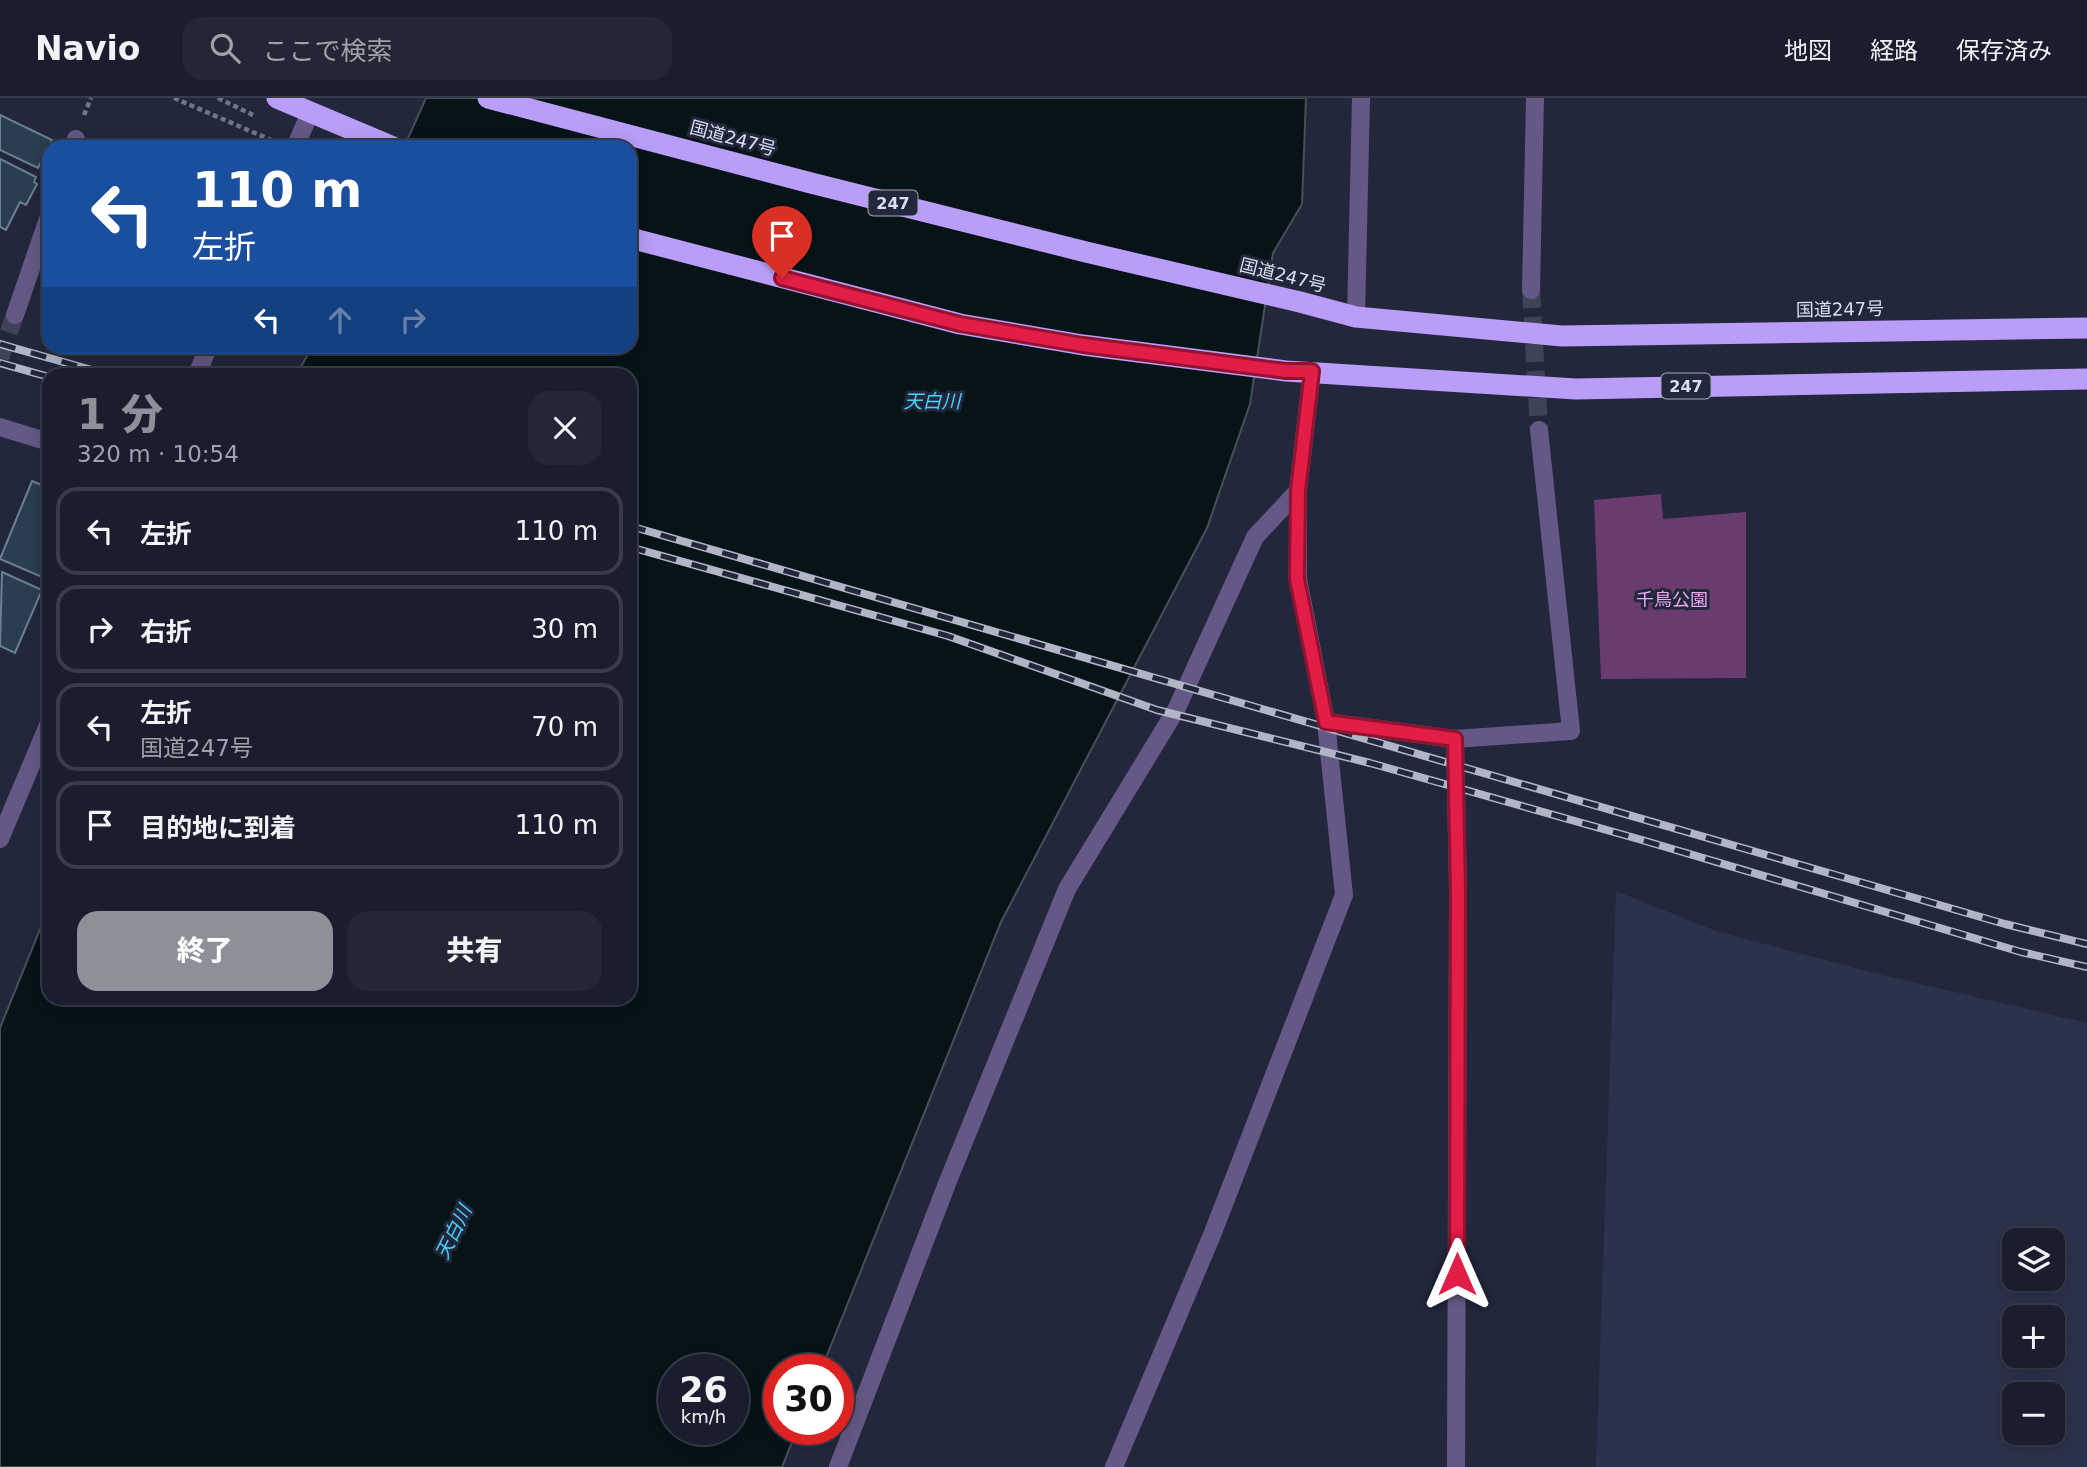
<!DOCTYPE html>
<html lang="ja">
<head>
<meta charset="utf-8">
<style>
  :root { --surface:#1a1d2d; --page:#232635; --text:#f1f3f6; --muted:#9fa2aa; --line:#383b49; --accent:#8c9099 }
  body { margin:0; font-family:"DejaVu Sans","Noto Sans JP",sans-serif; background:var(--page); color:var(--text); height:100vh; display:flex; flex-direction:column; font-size:26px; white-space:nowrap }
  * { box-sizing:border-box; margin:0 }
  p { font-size:23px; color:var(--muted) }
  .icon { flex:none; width:38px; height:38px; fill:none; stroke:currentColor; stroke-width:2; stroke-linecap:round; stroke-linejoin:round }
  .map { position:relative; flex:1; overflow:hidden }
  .side { position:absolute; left:42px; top:270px; width:595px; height:637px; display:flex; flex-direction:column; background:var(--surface); border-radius:21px; box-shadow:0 4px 18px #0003,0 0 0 2px var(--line) }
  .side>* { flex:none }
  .banner { position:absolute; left:42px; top:42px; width:595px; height:214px; border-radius:21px; box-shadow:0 4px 18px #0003,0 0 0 2px var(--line); background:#1a4fa0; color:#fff; overflow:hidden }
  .fabs { position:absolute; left:2002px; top:1130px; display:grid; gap:14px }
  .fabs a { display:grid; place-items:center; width:63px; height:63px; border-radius:14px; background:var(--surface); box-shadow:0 4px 18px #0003,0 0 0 2px var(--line); font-size:35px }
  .speed { position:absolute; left:658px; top:1256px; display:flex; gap:14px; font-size:35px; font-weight:700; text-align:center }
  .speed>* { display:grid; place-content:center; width:91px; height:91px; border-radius:50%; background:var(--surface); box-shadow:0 4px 18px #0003,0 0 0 2px var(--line); line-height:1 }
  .speed small { font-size:18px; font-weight:400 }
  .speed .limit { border:10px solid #d22; background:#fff; color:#111 }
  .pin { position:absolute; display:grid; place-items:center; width:60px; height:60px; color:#fff; margin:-72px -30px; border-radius:50% 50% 50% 0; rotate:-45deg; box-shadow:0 0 7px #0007 }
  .pin .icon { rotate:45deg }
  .me { position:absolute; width:77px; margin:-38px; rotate:0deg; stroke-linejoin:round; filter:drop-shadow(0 0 5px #0008) }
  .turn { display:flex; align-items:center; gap:24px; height:147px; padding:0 35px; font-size:32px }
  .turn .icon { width:91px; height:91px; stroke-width:2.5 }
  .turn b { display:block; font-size:49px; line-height:60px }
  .lanes { display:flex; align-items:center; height:66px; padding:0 35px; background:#0003; justify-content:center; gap:35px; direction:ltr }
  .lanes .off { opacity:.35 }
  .round { display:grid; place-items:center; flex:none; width:74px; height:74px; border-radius:21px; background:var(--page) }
  .summary { display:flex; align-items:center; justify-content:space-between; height:119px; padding:0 35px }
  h1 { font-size:42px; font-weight:800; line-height:52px; color:var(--accent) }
  .action { display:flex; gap:14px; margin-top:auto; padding:14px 35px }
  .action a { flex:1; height:80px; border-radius:21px; background:var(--accent); color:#fff; font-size:28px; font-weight:800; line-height:80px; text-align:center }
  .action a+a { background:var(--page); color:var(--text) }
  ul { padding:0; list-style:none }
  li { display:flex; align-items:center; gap:21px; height:88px; margin:0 14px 10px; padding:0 21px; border:4px solid var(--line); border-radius:21px }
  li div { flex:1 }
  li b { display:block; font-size:26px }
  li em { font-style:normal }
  header { display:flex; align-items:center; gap:42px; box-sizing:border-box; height:98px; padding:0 35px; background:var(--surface); border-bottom:2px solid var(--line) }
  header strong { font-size:33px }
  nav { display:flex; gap:38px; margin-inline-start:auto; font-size:24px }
  .search { width:490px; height:63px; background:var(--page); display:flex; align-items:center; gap:18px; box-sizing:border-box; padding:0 24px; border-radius:21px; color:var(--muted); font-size:26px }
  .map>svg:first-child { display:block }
  .built { fill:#2b324b; fill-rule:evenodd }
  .green { fill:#693b6f }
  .water { fill:#061317; stroke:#465057; stroke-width:2; fill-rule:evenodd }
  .building { fill:#2b3e4f; stroke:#6c8094; stroke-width:2 }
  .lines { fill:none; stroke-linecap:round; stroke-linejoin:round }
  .minor-tunnel { stroke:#3e4357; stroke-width:18; stroke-dasharray:18 9; stroke-linecap:butt }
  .path { stroke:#717587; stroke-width:4.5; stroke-dasharray:5 3.5; stroke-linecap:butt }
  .minor { stroke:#665886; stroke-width:18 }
  .highway { stroke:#b99df8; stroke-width:21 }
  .rail-casing { stroke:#b1b5c5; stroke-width:8 }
  .rail { stroke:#22273c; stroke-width:5; stroke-dasharray:16; stroke-linecap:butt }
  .route-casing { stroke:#92132f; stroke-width:18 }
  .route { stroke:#e11d48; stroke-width:12 }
  .labels { text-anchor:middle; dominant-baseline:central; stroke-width:6; stroke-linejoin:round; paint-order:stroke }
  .shield { fill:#22273c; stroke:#a4a8b8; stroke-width:2 }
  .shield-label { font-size:16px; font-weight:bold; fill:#dbdfed }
  .street-label { font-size:18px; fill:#dbdfed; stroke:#22273c }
  .park-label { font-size:18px; fill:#eda7f7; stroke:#22273c }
  .water-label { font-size:19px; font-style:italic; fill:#43d4ff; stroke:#22273c }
</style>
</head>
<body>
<header>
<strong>Navio</strong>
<div class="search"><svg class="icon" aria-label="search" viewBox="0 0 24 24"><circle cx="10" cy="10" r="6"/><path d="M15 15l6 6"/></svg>ここで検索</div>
<nav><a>地図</a><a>経路</a><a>保存済み</a></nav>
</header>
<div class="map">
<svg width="2087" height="1369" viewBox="0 0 2087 1369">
  <rect width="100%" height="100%" fill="#22273c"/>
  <!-- built -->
  <path class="built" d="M1616,793L1716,833L1878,876L2087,925V1369H1596ZM2014,1143H2053V1181H2014ZM2014,1220H2053V1258H2014ZM2014,1297H2053V1335H2014Z"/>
  <!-- green -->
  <path class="green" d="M1661,396L1663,421L1746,414V580L1601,581L1594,402Z"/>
  <!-- water -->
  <path class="water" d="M426,0H1306L1302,106L1273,155L1250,306L1207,430L1001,824L821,1272H779V1332H797L782,1369H0V930L49,809V900H630V276H297L312,249L630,248V49H404ZM674,1272H733V1332H674Z"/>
  <!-- building -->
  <g class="building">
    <path d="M0,17L52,42L38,70L0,52Z"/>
    <path d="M0,61L36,79L34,84L37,86L26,107L20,104L6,132L0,129Z"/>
    <path d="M32,383L49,390V482L0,461Z"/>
    <path d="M2,474L42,492L15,555L0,548Z"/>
  </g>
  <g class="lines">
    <!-- minor-tunnel -->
    <g class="minor-tunnel">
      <path d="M1531,192L1539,332"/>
      <path d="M0,260L15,217"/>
    </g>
    <!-- path -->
    <g class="path">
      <path d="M174,0L271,42"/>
      <path d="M218,0L255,18"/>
      <path d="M84,17L91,0"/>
    </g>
    <!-- minor -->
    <g class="minor">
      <path d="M73,49L76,41"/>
      <path d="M295,49L310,15"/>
      <path d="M1531,192L1535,0"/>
      <path d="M15,217L49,118"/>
      <path d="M1356,219L1361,0"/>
      <path d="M1312,273L1298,393V481L1326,624"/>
      <path d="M197,276L209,248"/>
      <path d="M0,329L49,344"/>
      <path d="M1455,641L1458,791L1456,1369"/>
      <path d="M0,741L49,625"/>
      <path d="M838,1369L948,1083L1067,791L1176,612L1255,439L1298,393"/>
      <path d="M1114,1369L1212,1137L1344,797L1326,624L1455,641L1571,633L1539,332"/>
    </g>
    <!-- highway -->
    <g class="highway">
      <path d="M277,0L393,49"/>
      <path d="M488,0L811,85L1086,154L1300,204L1356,219L1562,238L2087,230"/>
      <path d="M630,140L960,226L1083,247L1286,273L1576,291L2087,281"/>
    </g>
    <defs>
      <g id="rail">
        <path d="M0,246L106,276"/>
        <path d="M0,265L49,279"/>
        <path d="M630,428L2005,826L2087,846"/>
        <path d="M630,449L948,538L1157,612L1370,665L1642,742L2021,854L2087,869"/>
      </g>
    </defs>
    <!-- rail casing -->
    <use href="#rail" class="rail-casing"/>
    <!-- rail -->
    <use href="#rail" class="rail"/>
  </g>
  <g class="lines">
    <defs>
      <path id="route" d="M782,180L960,226L1083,247L1286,273H1312L1298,393L1297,481L1326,624L1455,641L1458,791L1457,1176"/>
    </defs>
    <!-- route casing -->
    <use href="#route" class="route-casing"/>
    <!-- route -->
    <use href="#route" class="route"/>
  </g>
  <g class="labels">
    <!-- shield labels -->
    <g class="shield">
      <rect x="868.5" y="92.5" width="49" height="25" rx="5"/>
      <rect x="1661.5" y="275.5" width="49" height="25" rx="5"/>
    </g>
    <g class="shield-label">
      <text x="893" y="105">247</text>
      <text x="1686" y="288">247</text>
    </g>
    <!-- street labels -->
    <g class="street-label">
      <text transform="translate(733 40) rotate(15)">国道247号</text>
      <text transform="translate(1283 177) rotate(14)">国道247号</text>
      <text transform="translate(1840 211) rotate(-1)">国道247号</text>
    </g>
    <!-- park labels -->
    <g class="park-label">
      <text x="1672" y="501">千鳥公園</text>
    </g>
    <!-- water labels -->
    <g class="water-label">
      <text x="932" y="303">天白川</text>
      <text transform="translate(453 1134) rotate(-64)">天白川</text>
    </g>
  </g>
</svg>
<div class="fabs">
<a><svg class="icon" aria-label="layers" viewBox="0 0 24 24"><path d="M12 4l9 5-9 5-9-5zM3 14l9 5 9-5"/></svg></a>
<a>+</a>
<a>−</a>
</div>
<div class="speed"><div>26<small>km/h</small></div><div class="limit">30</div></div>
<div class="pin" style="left:782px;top:180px;background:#d93025"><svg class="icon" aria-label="arrive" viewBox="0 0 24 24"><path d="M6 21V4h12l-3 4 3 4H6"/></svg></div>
<svg class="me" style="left:1457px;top:1176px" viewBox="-20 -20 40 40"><path d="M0-17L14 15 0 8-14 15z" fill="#e11d48" stroke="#fff" stroke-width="4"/></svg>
<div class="banner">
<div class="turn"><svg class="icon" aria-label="left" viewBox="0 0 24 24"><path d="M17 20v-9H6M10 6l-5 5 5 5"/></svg><div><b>110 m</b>左折</div></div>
<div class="lanes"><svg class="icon" aria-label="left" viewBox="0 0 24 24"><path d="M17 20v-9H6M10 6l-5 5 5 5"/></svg><svg class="icon off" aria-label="ahead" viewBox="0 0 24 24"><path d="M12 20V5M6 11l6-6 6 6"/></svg><svg class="icon off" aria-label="right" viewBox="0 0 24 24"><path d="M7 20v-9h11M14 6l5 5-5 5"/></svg></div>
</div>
<section class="side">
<div class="summary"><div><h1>1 分</h1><p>320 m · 10:54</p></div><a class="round"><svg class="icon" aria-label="close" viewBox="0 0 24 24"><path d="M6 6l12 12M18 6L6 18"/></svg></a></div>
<ul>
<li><svg class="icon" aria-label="left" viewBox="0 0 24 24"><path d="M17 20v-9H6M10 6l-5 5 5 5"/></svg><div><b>左折</b></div><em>110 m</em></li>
<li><svg class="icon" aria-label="right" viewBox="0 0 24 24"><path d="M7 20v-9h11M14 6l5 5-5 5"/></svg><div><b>右折</b></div><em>30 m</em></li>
<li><svg class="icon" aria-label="left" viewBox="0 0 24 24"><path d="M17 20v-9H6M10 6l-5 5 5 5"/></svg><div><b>左折</b><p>国道247号</p></div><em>70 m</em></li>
<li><svg class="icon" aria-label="arrive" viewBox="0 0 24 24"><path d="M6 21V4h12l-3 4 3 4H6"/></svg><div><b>目的地に到着</b></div><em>110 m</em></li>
</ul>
<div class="action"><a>終了</a><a>共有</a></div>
</section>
</div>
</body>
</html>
